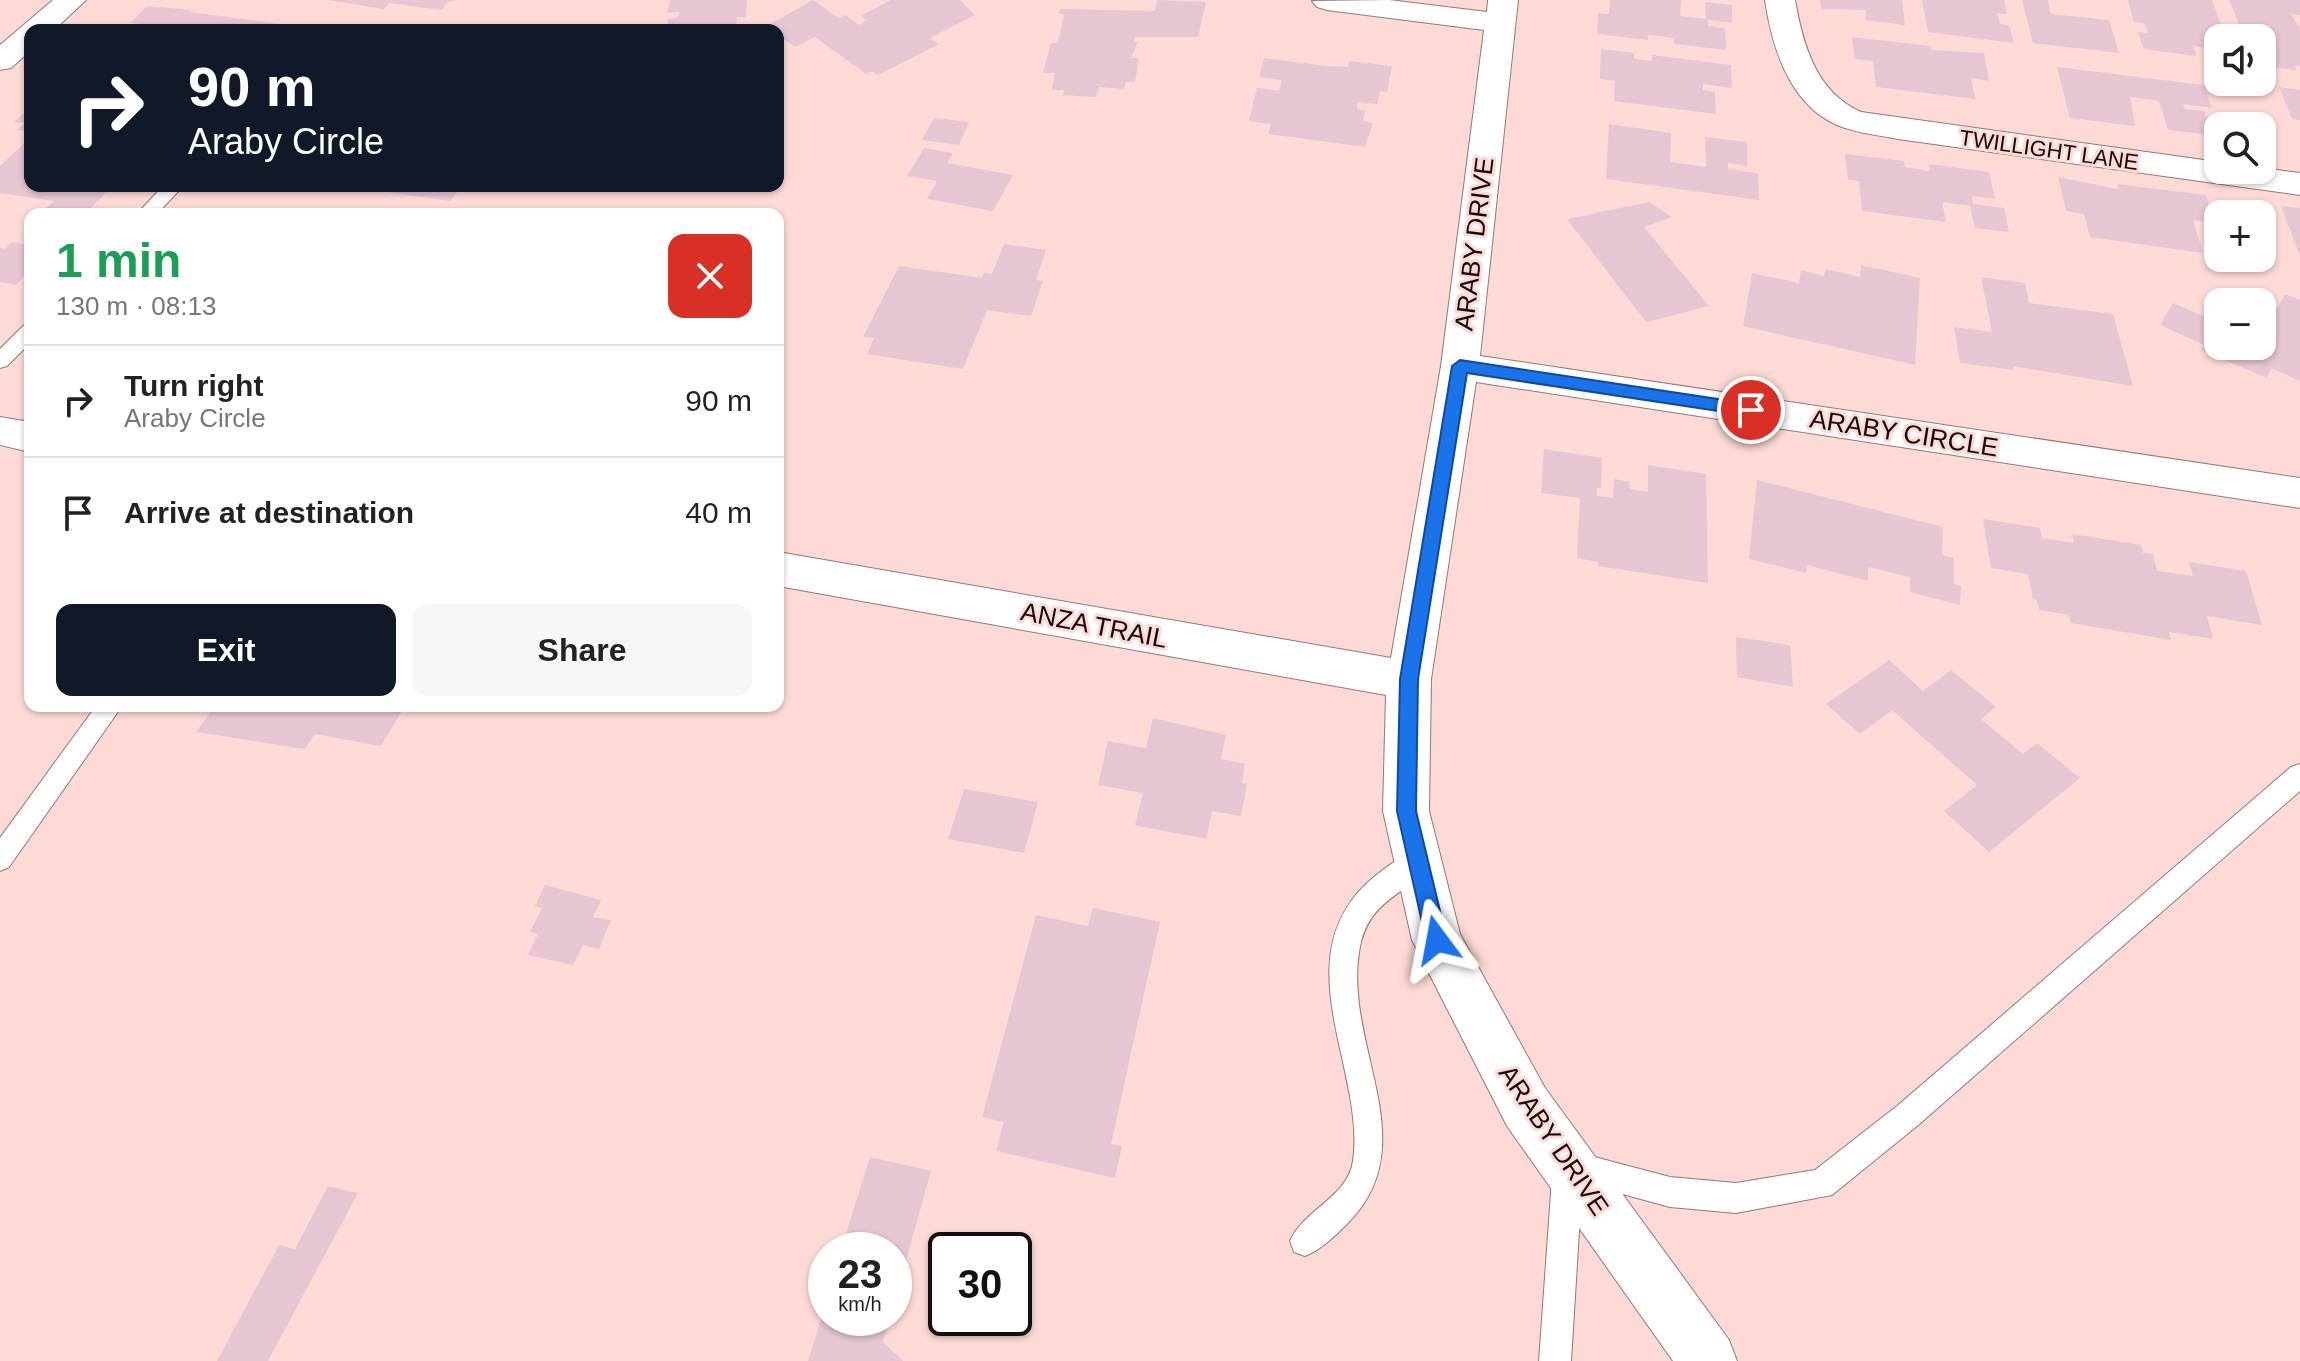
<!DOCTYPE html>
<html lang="en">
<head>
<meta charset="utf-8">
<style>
  :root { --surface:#fff; --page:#f6f6f6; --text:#222; --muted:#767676; --line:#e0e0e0; --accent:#111827 }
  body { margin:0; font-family:Helvetica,sans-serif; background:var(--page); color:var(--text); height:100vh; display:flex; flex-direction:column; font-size:30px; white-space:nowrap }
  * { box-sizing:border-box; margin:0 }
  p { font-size:26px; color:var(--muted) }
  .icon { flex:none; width:44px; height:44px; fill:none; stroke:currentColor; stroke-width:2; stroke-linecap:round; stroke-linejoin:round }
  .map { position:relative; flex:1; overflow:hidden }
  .sheet { position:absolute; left:24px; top:208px; width:760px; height:504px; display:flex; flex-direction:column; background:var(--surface); border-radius:16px; box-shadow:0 2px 6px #0004 }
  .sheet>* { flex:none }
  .hud { position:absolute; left:24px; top:24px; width:760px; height:168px; border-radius:16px; box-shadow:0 2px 6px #0004; background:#111827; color:#fff; overflow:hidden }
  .buttons { position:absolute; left:2204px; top:24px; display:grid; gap:16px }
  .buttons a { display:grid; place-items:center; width:72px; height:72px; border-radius:16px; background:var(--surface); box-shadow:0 2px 6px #0004; font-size:40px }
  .speed { position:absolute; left:808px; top:1232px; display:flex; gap:16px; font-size:40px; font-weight:700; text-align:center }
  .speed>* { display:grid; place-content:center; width:104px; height:104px; border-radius:50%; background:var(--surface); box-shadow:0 2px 6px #0004; line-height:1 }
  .speed small { font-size:20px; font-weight:400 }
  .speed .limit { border:4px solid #111; border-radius:12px; background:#fff; color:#111 }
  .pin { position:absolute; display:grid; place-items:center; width:68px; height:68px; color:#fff; margin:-34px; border:4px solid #fff; border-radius:50%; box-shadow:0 2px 8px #0007 }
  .me { position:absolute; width:88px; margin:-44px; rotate:347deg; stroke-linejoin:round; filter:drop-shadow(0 0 6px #0008) }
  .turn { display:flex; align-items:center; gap:28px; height:168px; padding:0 32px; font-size:36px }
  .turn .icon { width:104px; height:104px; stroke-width:2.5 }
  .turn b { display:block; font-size:56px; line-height:68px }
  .round { display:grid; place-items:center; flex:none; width:84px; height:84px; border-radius:16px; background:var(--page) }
  .overview { display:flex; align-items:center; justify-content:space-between; height:136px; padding:0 32px }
  h1 { font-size:48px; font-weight:700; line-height:60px; color:#1e9e55 }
  .button { display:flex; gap:16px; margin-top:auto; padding:16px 32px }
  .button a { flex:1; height:92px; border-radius:16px; background:var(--accent); color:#fff; font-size:32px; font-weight:700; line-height:92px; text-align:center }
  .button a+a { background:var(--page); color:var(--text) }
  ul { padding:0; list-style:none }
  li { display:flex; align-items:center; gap:24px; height:112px; padding:0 32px; border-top:2px solid var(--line) }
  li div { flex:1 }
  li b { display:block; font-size:30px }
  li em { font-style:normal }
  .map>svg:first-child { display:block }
  .building { fill:#e6c6d3 }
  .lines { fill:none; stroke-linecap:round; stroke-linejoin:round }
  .lane-casing { stroke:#957673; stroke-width:2 }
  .street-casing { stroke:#957673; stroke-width:2 }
  .lane { fill:#fff; fill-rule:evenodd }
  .street { fill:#fff; fill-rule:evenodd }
  .route { fill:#1a73e8; stroke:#114b97; stroke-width:2 }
  .labels { text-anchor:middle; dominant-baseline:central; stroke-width:6; stroke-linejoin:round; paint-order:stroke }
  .far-street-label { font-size:22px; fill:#150a09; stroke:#fedad6 }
  .street-label { font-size:26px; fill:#150a09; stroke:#fedad6 }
</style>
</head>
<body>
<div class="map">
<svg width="2300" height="1361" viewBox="0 0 2300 1361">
  <rect width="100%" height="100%" fill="#fedad6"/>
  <!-- building -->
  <g class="building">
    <path d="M328,0H457L448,2L441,10L389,3L384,9Z"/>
    <path d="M670,0H747L746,17H737L736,24L711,26V30H666L668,19L678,18L679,12L667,13Z"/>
    <path d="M813,0L839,18L845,15L859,25L867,20L860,16L891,0H960L975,15L930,38L939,44L878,75L872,71L866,74L815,37L795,47L784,39L778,43V30L765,27Z"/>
    <path d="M1157,0L1206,2L1198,37H1135L1134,42H1138L1131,58H1139L1135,82H1126L1124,89L1099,87L1096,97L1063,95L1064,90H1052L1055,73H1043L1051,43H1058L1064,14H1059L1060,9L1155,11Z"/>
    <path d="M1610,0H1681L1680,16L1706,19L1705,2L1732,5V23L1708,20V26L1725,28L1726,50L1674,44V38L1648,35V40L1597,34L1598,13L1609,14Z"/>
    <path d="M1820,0H1902L1905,25L1866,20V10L1821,9Z"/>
    <path d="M1922,0H2004L2007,14L1997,13L2000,24L2009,25L2014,43L1928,32Z"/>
    <path d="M2022,0H2048L2051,14L2109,20L2119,53L2033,43Z"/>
    <path d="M2128,0H2212L2226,38H2218V50L2193,46L2197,56L2144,49L2138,32L2148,33L2144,23L2134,22Z"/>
    <path d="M2229,0H2300V15L2291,14L2300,28V66L2295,65L2296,70L2262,66V38H2254L2249,25L2239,24Z"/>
    <path d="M147,6L192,10L190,12L296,26L293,30H172L175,26L130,23Z"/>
    <path d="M1852,37L1930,46L1931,50L1984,53L1989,81L1971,78L1975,99L1876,87L1873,61L1855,59Z"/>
    <path d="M1601,49L1634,53V59L1652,61V55L1731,65L1732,88L1703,84V90L1715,92L1716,114L1614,101L1615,81L1600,79Z"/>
    <path d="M1264,58L1326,66L1348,67L1349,61L1392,66L1387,92L1380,91L1377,104L1358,102L1357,109L1365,110L1363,121L1373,123L1365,147L1268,134L1271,124L1249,121L1257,88L1279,91L1282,80L1259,77Z"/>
    <path d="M2057,67L2204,85L2212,108L2183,104L2185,109L2204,111L2212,135L2168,130L2159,101L2130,97L2135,126L2070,118Z"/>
    <path d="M2279,87L2300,90V120L2292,119Z"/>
    <path d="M26,111L30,112V132L17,130L25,123L14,122Z"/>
    <path d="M934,118L969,122L959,145L922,140Z"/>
    <path d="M1609,124L1671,133L1670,162L1706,167L1705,137L1747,142V166L1728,163V169L1758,173L1759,200L1606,179Z"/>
    <path d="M30,138V186H112L85,214L45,209L54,201L0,193V166Z"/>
    <path d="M924,148L953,153L947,163L1013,175L993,211L927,199L937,181L907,176Z"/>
    <path d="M1845,154L1904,161L1905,167L1930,171L1929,164L1989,172L1995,199L1972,196L1973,204L2004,208L2009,232L1975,228L1970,206L1942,202L1946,222L1862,211L1859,181L1848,180Z"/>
    <path d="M2058,177L2118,189L2117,184L2206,195L2215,223L2193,220L2203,253L2090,237L2084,214L2066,211Z"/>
    <path d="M391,186H462L450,201L386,192Z"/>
    <path d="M1649,202L1672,217L1644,227L1709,306L1646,322L1567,219Z"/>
    <path d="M2281,206L2300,208V256Z"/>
    <path d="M12,242L30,245V270L16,285L0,282V248L5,249Z"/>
    <path d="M1004,244L1046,250L1036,280L1043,281L1031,316L987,310L963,369L867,354L874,338L863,337L899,266L982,278L984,273L992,274Z"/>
    <path d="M1861,265L1920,278L1915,365L1743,326L1752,273L1799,283L1801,270L1824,276L1826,269L1860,277Z"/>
    <path d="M1981,277L2025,283L2029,303L2113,314L2133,386L2013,366L2014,370L1960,363L1954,327L1992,332Z"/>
    <path d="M2227,289L2259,302H2221Z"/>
    <path d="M2285,294L2300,300V381L2271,368L2267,378L2201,350L2204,345L2160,325L2173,303L2212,320L2218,307V346H2262V303L2277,309Z"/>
    <path d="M1544,449L1602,458L1601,488H1597V496L1613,498L1614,479L1630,482V489L1648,492V465L1706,474L1708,583L1598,566V562L1577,558L1580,498L1541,493Z"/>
    <path d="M1757,480L1943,527L1942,555L1954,558V584L1961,586L1960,605L1910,592V577L1868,567V581L1807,565L1806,573L1749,559Z"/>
    <path d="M1983,519L2040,528L2042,538L2074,543L2072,534L2141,545L2143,553L2153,554L2157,571L2193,576L2189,562L2246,571L2262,625L2207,616L2213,639L2169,632L2171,640L2071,623L2069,615L2039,610L2037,600L2033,599L2028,574L1991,568Z"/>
    <path d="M1736,637L1790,645L1793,687L1737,677Z"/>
    <path d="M1889,660L1923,691L1951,670L1996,707L1981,719L2023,754L2037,743L2080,778L1989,852L1944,811L1977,785L1892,710L1860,734L1826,704Z"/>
    <path d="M215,706H405L381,746L315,734L305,749L196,732Z"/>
    <path d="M1153,718L1226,735L1221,759L1245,764L1242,783L1247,784L1241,816L1212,811L1206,839L1135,825L1143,793L1098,785L1108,741L1146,748Z"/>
    <path d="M964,789L1038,802L1024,853L948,839Z"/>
    <path d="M545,885L601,900L593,917L611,920L599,949L583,945L573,965L528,955L538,934L530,932L542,908L535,906Z"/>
    <path d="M1093,908L1160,922L1111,1144L1122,1146L1115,1178L996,1151L1004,1122L982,1117L1036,915L1088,926Z"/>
    <path d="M870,1157L931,1171L895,1300L894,1250H841Z"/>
    <path d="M328,1186L358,1193L268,1361H217L279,1245L295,1249Z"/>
    <path d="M826,1303V1318H890L883,1342L903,1361H808Z"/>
  </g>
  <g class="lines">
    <defs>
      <g id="lane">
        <path d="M163,186H183L157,214H137Z"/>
        <path d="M30,324V343L7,366L0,368V349L23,326Z"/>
        <path d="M96,706H122L9,867L0,871V838Z"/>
        <path d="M2300,764V791L1917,1126L1832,1195L1736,1213L1670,1207L1582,1183L1571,1361H1539L1553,1165L1558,1155L1568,1150L1670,1177L1736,1183L1815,1170L1897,1106L2291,767Z"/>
        <path d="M1418,849L1427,852L1431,861C1418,891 1373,894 1361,942C1338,1040 1429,1141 1348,1223C1335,1236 1322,1249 1305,1256L1294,1252L1290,1241C1303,1210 1348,1197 1353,1161C1366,1071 1284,962 1367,883C1382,870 1400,856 1418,849Z"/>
      </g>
      <g id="street">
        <path d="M53,0H86L54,30H30V51L11,68L0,70V45Z"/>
        <path d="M1389,0L1487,12L1488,0H1518L1480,356L2300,478V508L1476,382L1431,679L1429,811L1460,934L1545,1088L1729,1340L1737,1361H1673L1507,1126L1412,940L1383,811L1386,695L778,586V552L1391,658L1441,366L1484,30L1327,10L1317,7L1312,1Z"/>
        <path d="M1765,0H1795C1803,45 1816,92 1861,112L2218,162V170L2262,168L2300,173V195L1898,139C1878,135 1856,133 1837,125C1789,104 1772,47 1765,0Z"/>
        <path d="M0,417L30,422V452L0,445Z"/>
      </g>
    </defs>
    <!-- lane casing -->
    <use href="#lane" class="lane-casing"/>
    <!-- street casing -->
    <use href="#street" class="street-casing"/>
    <!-- lane -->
    <use href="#lane" class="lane"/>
    <!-- street -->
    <use href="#street" class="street"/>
  </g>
  <!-- route -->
  <path class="route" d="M1460,360L1751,404L1759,410L1751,416L1467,373L1418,679L1416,811L1447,940L1444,947L1437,950L1429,947L1426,940L1397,811L1400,679L1452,366Z"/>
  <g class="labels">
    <!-- far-street labels -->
    <g class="far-street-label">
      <text transform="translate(2049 150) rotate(8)">TWILLIGHT LANE</text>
    </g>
    <!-- street labels -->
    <g class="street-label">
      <text transform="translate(1474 244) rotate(-83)">ARABY DRIVE</text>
      <text transform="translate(1904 433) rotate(9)">ARABY CIRCLE</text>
      <text transform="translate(1094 625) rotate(11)">ANZA TRAIL</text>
      <text transform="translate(1554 1140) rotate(56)">ARABY DRIVE</text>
    </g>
  </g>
</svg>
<div class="buttons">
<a><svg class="icon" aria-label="sound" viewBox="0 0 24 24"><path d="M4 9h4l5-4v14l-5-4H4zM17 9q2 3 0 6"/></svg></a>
<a><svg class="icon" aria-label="search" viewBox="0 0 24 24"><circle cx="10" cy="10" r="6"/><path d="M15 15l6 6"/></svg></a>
<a>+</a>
<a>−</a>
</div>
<div class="speed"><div>23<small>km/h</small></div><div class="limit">30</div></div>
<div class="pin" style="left:1751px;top:410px;background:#d93025"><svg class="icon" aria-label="arrive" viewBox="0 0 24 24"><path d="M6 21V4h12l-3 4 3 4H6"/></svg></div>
<svg class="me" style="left:1437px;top:940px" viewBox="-20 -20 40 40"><path d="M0-17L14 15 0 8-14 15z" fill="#1a73e8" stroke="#fff" stroke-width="4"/></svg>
<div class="hud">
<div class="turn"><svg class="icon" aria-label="right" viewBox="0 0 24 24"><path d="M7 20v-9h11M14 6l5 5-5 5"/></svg><div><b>90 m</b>Araby Circle</div></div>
</div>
<section class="sheet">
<div class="overview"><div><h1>1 min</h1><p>130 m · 08:13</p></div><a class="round" style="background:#d93025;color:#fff"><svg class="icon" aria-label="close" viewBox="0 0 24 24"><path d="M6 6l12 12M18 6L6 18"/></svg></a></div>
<ul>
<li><svg class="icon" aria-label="right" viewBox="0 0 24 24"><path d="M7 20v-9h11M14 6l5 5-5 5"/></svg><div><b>Turn right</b><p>Araby Circle</p></div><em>90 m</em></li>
<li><svg class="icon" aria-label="arrive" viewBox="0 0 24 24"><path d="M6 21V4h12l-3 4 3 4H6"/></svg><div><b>Arrive at destination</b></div><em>40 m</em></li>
</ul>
<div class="button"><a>Exit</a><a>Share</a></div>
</section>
</div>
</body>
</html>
